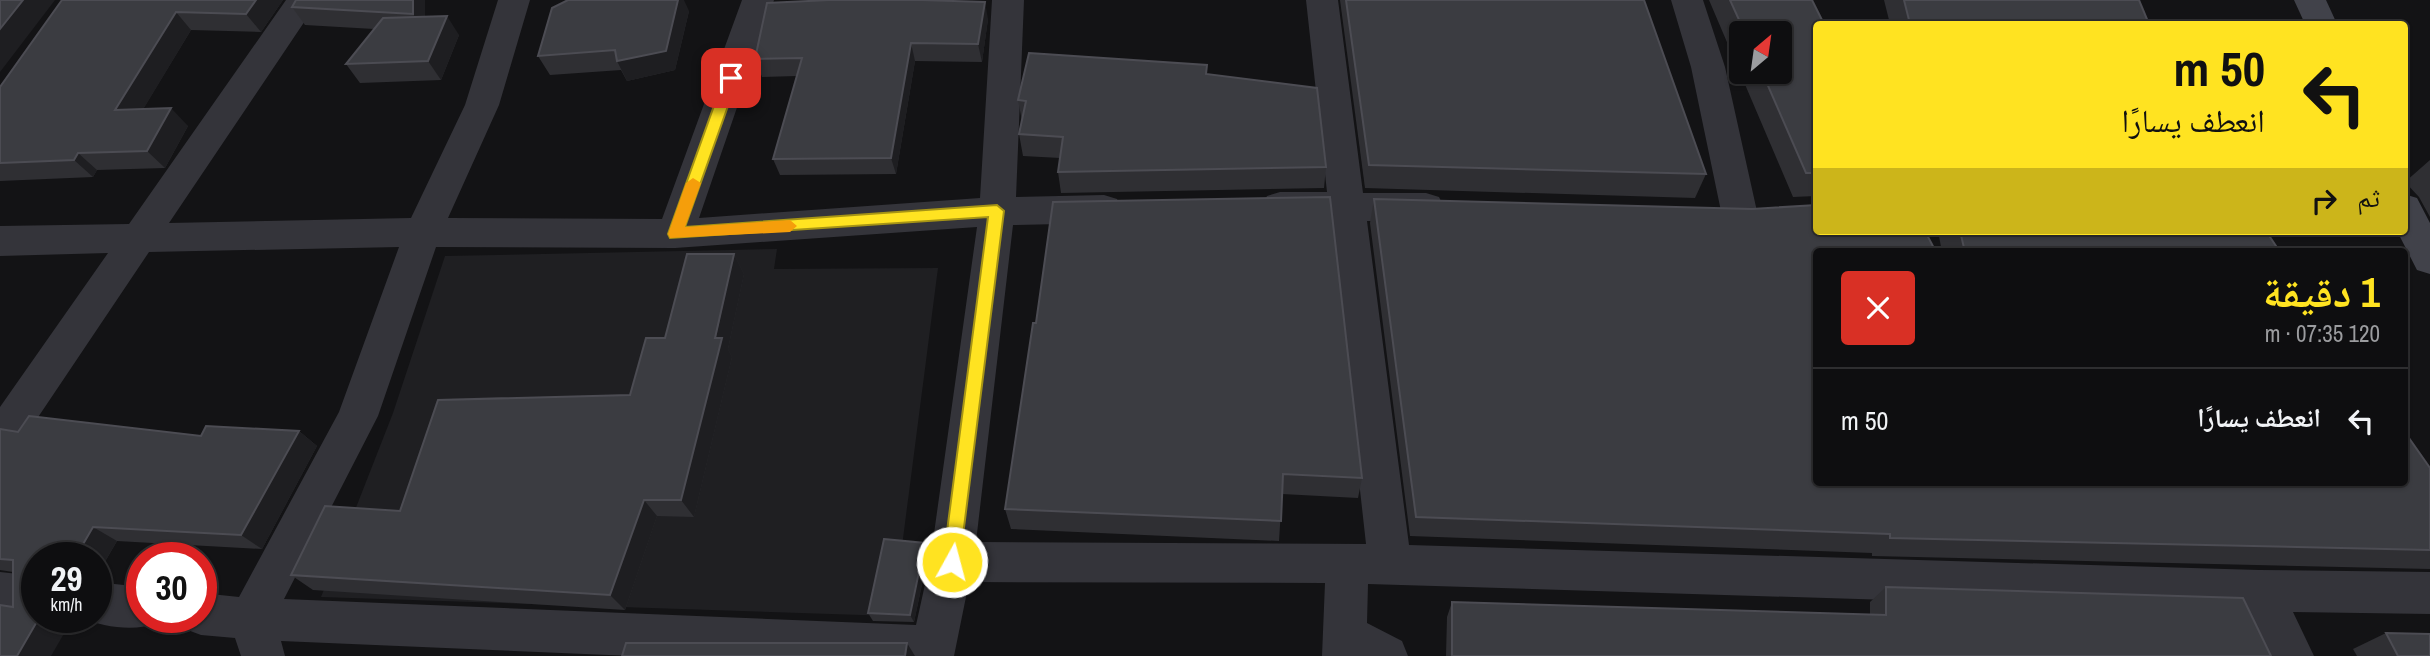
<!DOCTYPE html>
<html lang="ar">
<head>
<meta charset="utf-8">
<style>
  :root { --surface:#0e0e10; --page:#171719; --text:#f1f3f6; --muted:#9b9c9f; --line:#2e2e30; --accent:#ffe321 }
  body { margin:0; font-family:"Archivo Narrow","Noto Naskh Arabic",sans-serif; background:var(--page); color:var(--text); direction:rtl; height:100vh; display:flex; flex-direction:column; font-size:26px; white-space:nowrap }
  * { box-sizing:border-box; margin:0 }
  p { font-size:23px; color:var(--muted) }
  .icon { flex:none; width:38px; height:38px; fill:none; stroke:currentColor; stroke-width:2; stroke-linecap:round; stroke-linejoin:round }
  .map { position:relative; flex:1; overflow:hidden; direction:ltr }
  .side { position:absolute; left:1813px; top:248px; width:595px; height:238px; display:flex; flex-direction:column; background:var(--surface); border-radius:7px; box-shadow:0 2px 5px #0004,0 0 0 2px var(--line); direction:rtl }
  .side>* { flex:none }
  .banner { position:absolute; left:1813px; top:21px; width:595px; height:214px; border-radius:7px; box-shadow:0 2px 5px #0004,0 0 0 2px var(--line); direction:rtl; background:#ffe321; color:#111; overflow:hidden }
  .needle { width:46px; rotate:29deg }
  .buttons { position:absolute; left:1729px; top:21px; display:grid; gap:14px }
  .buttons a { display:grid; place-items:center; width:63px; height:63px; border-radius:7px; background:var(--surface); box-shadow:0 2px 5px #0004,0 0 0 2px var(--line); font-size:35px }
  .speed { position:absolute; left:21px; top:542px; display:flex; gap:14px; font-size:35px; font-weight:700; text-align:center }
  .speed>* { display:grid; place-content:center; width:91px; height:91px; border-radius:50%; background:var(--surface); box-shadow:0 2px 5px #0004,0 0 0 2px var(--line); line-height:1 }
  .speed small { font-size:18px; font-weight:400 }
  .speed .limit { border:10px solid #d22; background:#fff; color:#111 }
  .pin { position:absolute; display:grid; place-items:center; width:60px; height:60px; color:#fff; margin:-30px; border-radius:14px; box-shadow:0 4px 10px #0006 }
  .me { position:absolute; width:77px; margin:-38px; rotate:7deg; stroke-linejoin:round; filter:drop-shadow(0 0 5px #0008) }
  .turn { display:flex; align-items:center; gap:24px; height:147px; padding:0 28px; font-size:32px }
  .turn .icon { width:91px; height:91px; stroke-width:2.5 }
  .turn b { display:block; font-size:49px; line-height:60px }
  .then { display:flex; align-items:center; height:66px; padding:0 28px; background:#0003; gap:14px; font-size:26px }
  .round { display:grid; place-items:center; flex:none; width:74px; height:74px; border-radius:7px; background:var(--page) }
  .overview { display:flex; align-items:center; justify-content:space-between; height:119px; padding:0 28px }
  h1 { font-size:42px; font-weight:800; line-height:52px; color:var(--accent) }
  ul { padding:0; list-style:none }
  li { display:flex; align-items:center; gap:21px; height:105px; padding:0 28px; border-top:2px solid var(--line) }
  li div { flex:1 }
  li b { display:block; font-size:26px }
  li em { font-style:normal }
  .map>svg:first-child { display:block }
  .built { fill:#1f1f22 }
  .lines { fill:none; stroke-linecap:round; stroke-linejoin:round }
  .street { fill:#34343a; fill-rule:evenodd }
  .secondary { fill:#41424a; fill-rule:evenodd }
  .wall { fill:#2f2f33; fill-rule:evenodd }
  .shaded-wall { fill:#1e1e21 }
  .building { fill:#3b3c41; stroke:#4c4c53; stroke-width:2 }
  .route { fill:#ffe321; stroke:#a69415; stroke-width:2 }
  .slow { fill:#f59e0b }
</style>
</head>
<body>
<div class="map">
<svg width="2430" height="656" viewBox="0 0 2430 656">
  <rect width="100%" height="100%" fill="#131315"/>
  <!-- built -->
  <path class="built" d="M777,249L774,269L938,268L893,616L321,597L393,413L445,256Z"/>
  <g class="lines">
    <!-- street -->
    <g class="street">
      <path d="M286,0H319L169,223L411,218L465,105L498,0H530L499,105L448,218L662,219L742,0H774L699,218L980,198L992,0H1024L1016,197L1104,195L1117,199L1122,209L1117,219L1104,223L1013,225L976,542L1366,544L1330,220H1280L1267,216L1262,206L1267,196L1280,192H1327L1306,0H1338L1363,193H1426L1439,197L1444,207L1439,217L1426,221H1367L1409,545L2259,570L2430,572V614L2293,612L2314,656H2268L2246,611L1368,584L1367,623L1402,641L1408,656H1322L1325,583L969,582L954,656H632L281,641L285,656H241L235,638L201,635L185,629L181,618H201V593L239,597L339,412L399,247L149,252L14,453L0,458V407L108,253L0,256V226L129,224ZM977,227L930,562L916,625L284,599L378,416L436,247L675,248Z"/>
      <path d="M1671,0H1703L1725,67L1758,216L1753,226L1740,230L1727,226L1722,216L1691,67Z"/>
      <path d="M0,572L37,576V618L0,614Z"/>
      <path d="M96,582L142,587V618H160L158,623C134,632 104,627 81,618H96Z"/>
    </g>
    <!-- secondary -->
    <g class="secondary">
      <path d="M2294,0H2326L2337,24H2305Z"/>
      <path d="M2404,194L2417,198L2430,223V274L2417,270L2397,231H2404Z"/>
    </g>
  </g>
  <!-- wall -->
  <g class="wall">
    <path d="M62,0H283L261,32L191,30L143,109L188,126L165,168L97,170L93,177L0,181V87Z"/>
    <path d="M425,0V17L459,35L441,80L360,83L346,64L374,29L305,25L292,7Z"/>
    <path d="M1340,0H1644L1706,174L1695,198L1365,188Z"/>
    <path d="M1709,0H1812L1816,24V196L1793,197ZM1741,33H1780V72H1741Z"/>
    <path d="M1884,0H2139L2149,24H1890Z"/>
    <path d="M925,1L988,19L982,62L915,61L896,174L780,175L773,159L797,76L762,77L755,59Z"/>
    <path d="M689,11L675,70L627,81L621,70L550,75L538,56Z"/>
    <path d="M1207,65V75L1326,167L1324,188L1061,193L1058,172L1060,158L1023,156L1019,134L1022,121L1018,100Z"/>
    <path d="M2430,160V217L2419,197L2405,182Z"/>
    <path d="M1374,199L1816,252L2430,468V569L1872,556V553L1410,536L1370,223Z"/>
    <path d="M1938,231H2266L2280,252H1942Z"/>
    <path d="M734,254L744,274L728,349L732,357L694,517L657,516L625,610L313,590L291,575L400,511L630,395L665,338Z"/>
    <path d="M1033,323L1362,478L1358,498L1282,494L1279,541L1011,529L1005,509Z"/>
    <path d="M0,429L18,432L201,436L299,431L317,446L262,549L117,541L96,577V558L13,607V572L0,570Z"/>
    <path d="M929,551L914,622L873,621L868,613Z"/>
    <path d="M1886,587L2271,656H1446L1447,617L1452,602L1870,615V602Z"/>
    <path d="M2386,633L2430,656H2357L2353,649Z"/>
  </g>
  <!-- shaded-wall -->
  <g class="shaded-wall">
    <path d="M23,0H55L0,72V29Z"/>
    <path d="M256,0H283L261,32L246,14Z"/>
    <path d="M413,0H425V32L413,14Z"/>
    <path d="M678,0H684L689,11L675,70L627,81L617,61Z"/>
    <path d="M985,2L988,19L982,62L978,44Z"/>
    <path d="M176,12L191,30L132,128L115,110Z"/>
    <path d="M447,16L459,35L441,80L428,61Z"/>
    <path d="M911,43L915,61L896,174L891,158Z"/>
    <path d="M171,108L188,126L165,168L147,151Z"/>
    <path d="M78,153L97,170L93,177L74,160Z"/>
    <path d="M734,254L744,274L728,349L732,357L694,517L681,500Z"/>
    <path d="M299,431L317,446L262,549L241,535Z"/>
    <path d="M644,500L657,516L625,610L610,595Z"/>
    <path d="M93,527L117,541L96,577V558H75Z"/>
    <path d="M925,543L929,551L914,622L910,615Z"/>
    <path d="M39,618H73L51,656H17Z"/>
    <path d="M907,643L915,656H905Z"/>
  </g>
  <!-- building -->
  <g class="building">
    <path d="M0,0H23L0,29Z"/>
    <path d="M62,0H256L246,14L176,12L115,110L171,108L147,151L78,153L74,160L0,163V87Z"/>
    <path d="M296,0H413V14L292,7Z"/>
    <path d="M568,0H678L666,51L617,61L615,50L538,56L552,8Z"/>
    <path d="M829,0H922L985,2L978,44L911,43L891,158L773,159L802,58L755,59L767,3Z"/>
    <path d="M1346,0H1644L1706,174L1369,165Z"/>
    <path d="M1730,0H1812L1824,24H1816V173H1806L1762,72H1780V33H1745Z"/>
    <path d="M1904,0H2139L2149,24H1910Z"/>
    <path d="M447,16L428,61L346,64L383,18Z"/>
    <path d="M1029,53L1207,65L1206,74L1317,88L1326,167L1058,172L1063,137L1019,134L1026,101L1018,100Z"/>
    <path d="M1330,197L1362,478L1283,474L1281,521L1005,509L1033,323H1036L1053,202Z"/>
    <path d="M1374,199L1752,209L1816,205V231H1925L1936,252H1816V483H2404V431L2430,468V550L1890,538V534L1416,517Z"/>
    <path d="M1960,231H2266L2280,252H1965Z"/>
    <path d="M687,254H734L715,338H722L681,500H644L610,595L291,575L325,506L400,511L438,400L630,395L646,338H665Z"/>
    <path d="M29,416L201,436L206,426L299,431L241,535L93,527L75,558H37V618H39L17,656H0V605L13,607V560L0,559V429L18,432Z"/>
    <path d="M884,539L925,543L910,615L868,613Z"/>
    <path d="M1886,587L2243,598L2271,656H1452V602L1886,615Z"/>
    <path d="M2386,633L2430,634V656H2398Z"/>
    <path d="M626,643H907L905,656H622Z"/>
  </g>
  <!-- route -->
  <path class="route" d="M731,73L738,78L685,227L997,205L1004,211L959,567H946L943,562L988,217L670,238L668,234L724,78Z"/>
  <!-- slow -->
  <path class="slow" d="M693,178L701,183L685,227L790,220L797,226L790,232L670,238L668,234L686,183Z"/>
</svg>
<div class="buttons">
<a><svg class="needle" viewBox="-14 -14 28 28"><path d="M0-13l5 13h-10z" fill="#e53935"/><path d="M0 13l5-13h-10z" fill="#9b9c9f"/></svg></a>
</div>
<div class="speed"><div>29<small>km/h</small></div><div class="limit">30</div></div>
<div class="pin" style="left:731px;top:78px;background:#d93025"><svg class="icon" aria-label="arrive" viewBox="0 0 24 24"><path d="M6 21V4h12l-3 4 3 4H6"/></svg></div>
<svg class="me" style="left:952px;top:562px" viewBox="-20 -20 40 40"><circle r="17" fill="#ffe321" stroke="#fff" stroke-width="3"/><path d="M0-11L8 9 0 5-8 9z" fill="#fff"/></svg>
<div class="banner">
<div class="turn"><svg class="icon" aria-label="left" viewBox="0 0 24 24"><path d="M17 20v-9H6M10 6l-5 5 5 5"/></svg><div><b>50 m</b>انعطف يسارًا</div></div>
<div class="then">ثم<svg class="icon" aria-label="right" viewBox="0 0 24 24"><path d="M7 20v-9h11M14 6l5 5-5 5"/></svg></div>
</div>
<section class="side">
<div class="overview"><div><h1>1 دقيقة</h1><p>120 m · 07:35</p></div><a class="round" style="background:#d93025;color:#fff"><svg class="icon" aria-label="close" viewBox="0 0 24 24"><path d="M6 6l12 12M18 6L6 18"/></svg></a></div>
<ul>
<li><svg class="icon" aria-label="left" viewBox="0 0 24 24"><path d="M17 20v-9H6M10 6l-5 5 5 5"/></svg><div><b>انعطف يسارًا</b></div><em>50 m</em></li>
</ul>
</section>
</div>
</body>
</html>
